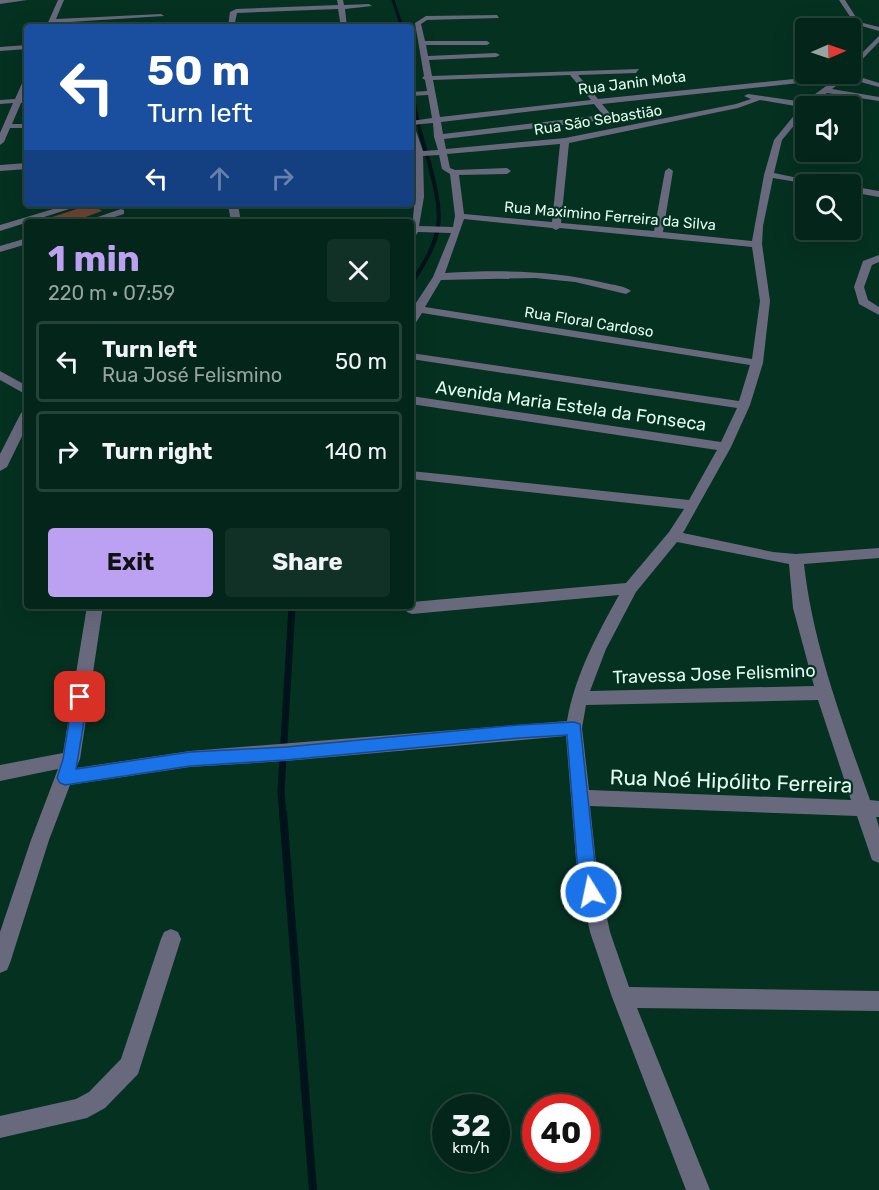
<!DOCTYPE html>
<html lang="en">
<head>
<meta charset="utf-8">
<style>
  :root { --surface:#042519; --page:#123126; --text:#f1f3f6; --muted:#97a5a2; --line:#254238; --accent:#bca0f2 }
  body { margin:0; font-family:Rubik,sans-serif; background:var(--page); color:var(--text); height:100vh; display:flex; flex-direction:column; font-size:22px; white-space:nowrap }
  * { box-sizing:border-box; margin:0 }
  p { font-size:20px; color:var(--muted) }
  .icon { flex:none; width:33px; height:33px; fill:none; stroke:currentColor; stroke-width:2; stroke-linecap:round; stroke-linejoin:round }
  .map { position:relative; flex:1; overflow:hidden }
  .panel { position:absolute; left:24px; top:219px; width:390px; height:390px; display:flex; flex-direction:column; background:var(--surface); border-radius:6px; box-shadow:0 6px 24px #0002,0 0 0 2px var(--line) }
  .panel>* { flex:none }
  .banner { position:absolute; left:24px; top:24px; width:390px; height:183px; border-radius:6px; box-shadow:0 6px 24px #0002,0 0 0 2px var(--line); background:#1a4fa0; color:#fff; overflow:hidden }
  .needle { width:39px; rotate:88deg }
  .tools { position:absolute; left:795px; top:18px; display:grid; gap:12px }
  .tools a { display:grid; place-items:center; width:66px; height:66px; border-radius:6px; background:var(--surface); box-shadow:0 6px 24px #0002,0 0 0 2px var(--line); font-size:30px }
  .speed { position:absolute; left:432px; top:1094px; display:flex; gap:12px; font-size:30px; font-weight:700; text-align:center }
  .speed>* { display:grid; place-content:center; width:78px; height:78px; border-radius:50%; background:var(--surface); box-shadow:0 6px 24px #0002,0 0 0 2px var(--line); line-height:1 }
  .speed small { font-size:15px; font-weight:400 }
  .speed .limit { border:9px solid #d22; background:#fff; color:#111 }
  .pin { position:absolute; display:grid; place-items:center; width:51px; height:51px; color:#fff; margin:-26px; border-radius:12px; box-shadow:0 3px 9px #0006 }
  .me { position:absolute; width:66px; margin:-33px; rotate:350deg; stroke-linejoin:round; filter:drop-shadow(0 0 4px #0008) }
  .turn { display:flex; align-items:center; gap:21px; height:126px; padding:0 24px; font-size:27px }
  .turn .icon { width:78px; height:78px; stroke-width:2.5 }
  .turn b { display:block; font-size:42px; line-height:51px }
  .lanes { display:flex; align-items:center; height:57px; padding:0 24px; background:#0003; justify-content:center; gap:30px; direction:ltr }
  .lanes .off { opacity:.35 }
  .round { display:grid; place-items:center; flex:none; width:63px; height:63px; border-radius:6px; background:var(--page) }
  .summary { display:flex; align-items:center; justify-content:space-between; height:102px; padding:0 24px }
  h1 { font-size:36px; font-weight:700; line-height:45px; color:var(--accent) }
  .action { display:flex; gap:12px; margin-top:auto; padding:12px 24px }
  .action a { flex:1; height:69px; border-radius:6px; background:var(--accent); color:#111; font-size:24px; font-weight:700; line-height:69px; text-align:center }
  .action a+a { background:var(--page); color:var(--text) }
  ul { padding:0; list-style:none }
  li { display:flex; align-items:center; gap:18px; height:81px; margin:0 12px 9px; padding:0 12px; border:3px solid var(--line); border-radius:6px }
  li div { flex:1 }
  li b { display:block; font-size:22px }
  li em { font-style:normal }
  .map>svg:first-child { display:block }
  .green { fill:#714633 }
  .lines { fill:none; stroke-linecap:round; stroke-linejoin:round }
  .stream-far3 { stroke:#00121a; stroke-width:3 }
  .stream-far2 { stroke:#00121a; stroke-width:4 }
  .stream-far1 { stroke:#00121a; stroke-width:7 }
  .stream { stroke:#00121a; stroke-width:8 }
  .minor { fill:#68697d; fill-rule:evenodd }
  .route { fill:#1a73e8; stroke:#114b97; stroke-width:1.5 }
  .labels { text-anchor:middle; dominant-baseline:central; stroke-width:4.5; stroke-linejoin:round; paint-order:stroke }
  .far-street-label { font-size:15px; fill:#e1fdee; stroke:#053121 }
  .street-label { font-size:18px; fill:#e1fdee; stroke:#053121 }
  .near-street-label { font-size:21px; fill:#e1fdee; stroke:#053121 }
</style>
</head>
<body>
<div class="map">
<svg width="879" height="1190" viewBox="0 0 879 1190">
  <rect width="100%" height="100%" fill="#053121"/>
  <!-- green -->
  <path class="green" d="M86,206H94L102,211L72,222H37Z"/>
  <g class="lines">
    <!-- stream-far3 -->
    <g class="stream-far3">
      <path d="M393,0L402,27"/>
      <path d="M411,81L413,93"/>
      <path d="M413,95L420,132"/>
    </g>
    <!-- stream-far2 -->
    <g class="stream-far2">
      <path d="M420,131L426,153"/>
      <path d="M411,284C447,230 443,216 427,155"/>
    </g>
    <!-- stream-far1 -->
    <path class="stream-far1" d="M283,815L281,792L292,606"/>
    <!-- stream -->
    <path class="stream" d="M283,813L313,1190"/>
    <!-- minor -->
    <g class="minor">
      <path d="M0,0H27L0,4Z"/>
      <path d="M58,0H64L56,19L161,14L164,16L54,23L52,27H46Z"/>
      <path d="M337,0H343L344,5L369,4L372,6L345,9L347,27H341L338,9L237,13L234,27H228L230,12L236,9L338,5Z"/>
      <path d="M839,0H845L859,22L879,27V31L855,24Z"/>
      <path d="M497,15L499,18L427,20L421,24L425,41H487L490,43L487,45H426L428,56L496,53L500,55L496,57L429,60L432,76L639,69L636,73L578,75L598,99L843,74H850L879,83V87L846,78L832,89L879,97V101L827,93L809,106H806V111L782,140L774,173L827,184H809L773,178L763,226L762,244L770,301L763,363L750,405L731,447L683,533L773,552L796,554L879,548V558L804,564C813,646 843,723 870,800L879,801V817H876L879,827V863L872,860L857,816L590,806L597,872L610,932L629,987L879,991V1011L637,1008L710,1190H686L612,997L590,932L577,872L566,736L286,761L190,767L70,785L49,840L10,963L7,970L0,973V932L31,840L58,769L0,781V765L63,753L87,606H103L80,759L76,768L190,751L567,721C575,675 597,635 619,595L412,614L407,612L405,606H411L412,602L626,583L669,532L684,509L411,479V471L689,500L717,450L411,404V396L721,442L737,408L411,359V353L739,401L750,365L422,313L415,324L411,325L412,309L433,277L451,233L418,232L414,238L411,239L416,185L415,157L411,158V152H414L411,126L415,128L423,151L438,150L434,137L433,123L411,125V121L432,118L428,95L411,96V92L427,91L425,80L422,78L424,76L415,23L426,16ZM570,75L591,100L440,117L433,80ZM836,79L804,102L748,94L744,96L751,99L736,104L565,138L446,149L444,139L612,119L613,117L602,104ZM760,100L801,107L774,140L764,175L752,241L663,232L673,171L669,168L665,171L654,231L561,223L569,143L738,108ZM594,104L603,115L443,134L441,122ZM560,144L552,222L464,214L459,175L507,174L511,171L507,168L455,170L450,168L447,154ZM439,155L442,169L450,174L455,216L453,227L419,226L424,197L423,156ZM464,219L552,228L556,230L560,228L752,247L760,301L752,359L425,307L441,280L535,278L575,282L626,294L631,291C625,286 614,285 605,283C552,270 499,270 445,273ZM677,542L789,564L793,608L814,686L590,691L606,649L636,592ZM818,700L851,800L589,790L582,728L586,705Z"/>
      <path d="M879,36V42L850,72V65Z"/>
      <path d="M27,45V49L0,51V47Z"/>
      <path d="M27,79V90L23,98H27V102L21,103L12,124H27V128H10L4,142L0,145V133L13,103L0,104V100L15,99L23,81Z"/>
      <path d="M27,163V169L0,171V165Z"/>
      <path d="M850,186L879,191V197L850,192Z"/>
      <path d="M70,204H85L0,231V225Z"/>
      <path d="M228,204H238L241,222H231Z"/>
      <path d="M121,209L124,210V214L98,222H83Z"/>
      <path d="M27,238V244L0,252V246Z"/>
      <path d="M879,255V262L872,265L864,287L868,300L879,307V315L859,304L854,287L863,261Z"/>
      <path d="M0,371L27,386V395L0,380Z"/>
      <path d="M27,409V426L7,467L0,471V454L21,413Z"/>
      <path d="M171,929L178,932L181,939L138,1074L105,1108L87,1118L0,1138V1116L76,1099L89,1092L121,1059L161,939L164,932Z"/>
    </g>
  </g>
  <!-- route -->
  <path class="route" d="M80,691L86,693L88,697L76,769L190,752L286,747L519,725L574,722L580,724L596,873L600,892L598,898L591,901L585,898L578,873L567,735L519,738L286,760L190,766L65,785L60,783L57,778L63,759L73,697L75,693Z"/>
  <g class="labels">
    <!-- far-street labels -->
    <g class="far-street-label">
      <text transform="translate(632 83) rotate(-7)">Rua Janin Mota</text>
      <text transform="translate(598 120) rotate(-9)">Rua São Sebastião</text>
      <text transform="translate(610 216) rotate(5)">Rua Maximino Ferreira da Silva</text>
      <text transform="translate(589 322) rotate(9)">Rua Floral Cardoso</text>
    </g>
    <!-- street labels -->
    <g class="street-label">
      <text transform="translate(571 406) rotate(8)">Avenida Maria Estela da Fonseca</text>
      <text transform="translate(714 674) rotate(-2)">Travessa Jose Felismino</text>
    </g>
    <!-- near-street labels -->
    <g class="near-street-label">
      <text transform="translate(731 781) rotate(2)">Rua Noé Hipólito Ferreira</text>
    </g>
  </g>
</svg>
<div class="tools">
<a><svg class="needle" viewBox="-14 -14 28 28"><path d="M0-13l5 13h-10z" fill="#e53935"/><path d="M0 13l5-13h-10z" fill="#97a5a2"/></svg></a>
<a><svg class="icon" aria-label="sound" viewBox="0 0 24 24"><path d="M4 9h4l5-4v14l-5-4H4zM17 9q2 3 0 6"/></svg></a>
<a><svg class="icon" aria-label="search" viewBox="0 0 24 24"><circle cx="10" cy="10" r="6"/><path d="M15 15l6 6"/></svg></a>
</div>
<div class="speed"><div>32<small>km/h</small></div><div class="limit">40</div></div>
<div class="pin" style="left:80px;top:697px;background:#d93025"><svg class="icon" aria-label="arrive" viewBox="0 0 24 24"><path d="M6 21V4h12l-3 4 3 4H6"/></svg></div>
<svg class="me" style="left:591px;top:892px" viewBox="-20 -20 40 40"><circle r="17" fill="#1a73e8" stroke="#fff" stroke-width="3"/><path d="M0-11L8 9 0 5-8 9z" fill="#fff"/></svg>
<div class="banner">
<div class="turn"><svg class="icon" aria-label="left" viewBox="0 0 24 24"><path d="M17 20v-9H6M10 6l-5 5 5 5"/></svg><div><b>50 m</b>Turn left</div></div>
<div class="lanes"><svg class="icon" aria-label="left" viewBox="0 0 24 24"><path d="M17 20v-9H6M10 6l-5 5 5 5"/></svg><svg class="icon off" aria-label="ahead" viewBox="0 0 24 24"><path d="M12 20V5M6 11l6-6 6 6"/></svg><svg class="icon off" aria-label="right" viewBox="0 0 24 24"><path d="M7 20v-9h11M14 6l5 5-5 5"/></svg></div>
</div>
<section class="panel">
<div class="summary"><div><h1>1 min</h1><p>220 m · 07:59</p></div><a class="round"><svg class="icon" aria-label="close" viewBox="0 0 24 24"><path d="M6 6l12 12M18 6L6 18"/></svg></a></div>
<ul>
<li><svg class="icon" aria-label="left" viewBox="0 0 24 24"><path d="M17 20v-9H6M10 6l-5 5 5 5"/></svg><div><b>Turn left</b><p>Rua José Felismino</p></div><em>50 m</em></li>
<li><svg class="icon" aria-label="right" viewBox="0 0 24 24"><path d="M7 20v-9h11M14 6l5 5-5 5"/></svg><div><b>Turn right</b></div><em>140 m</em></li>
</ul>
<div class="action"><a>Exit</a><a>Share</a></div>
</section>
</div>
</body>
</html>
